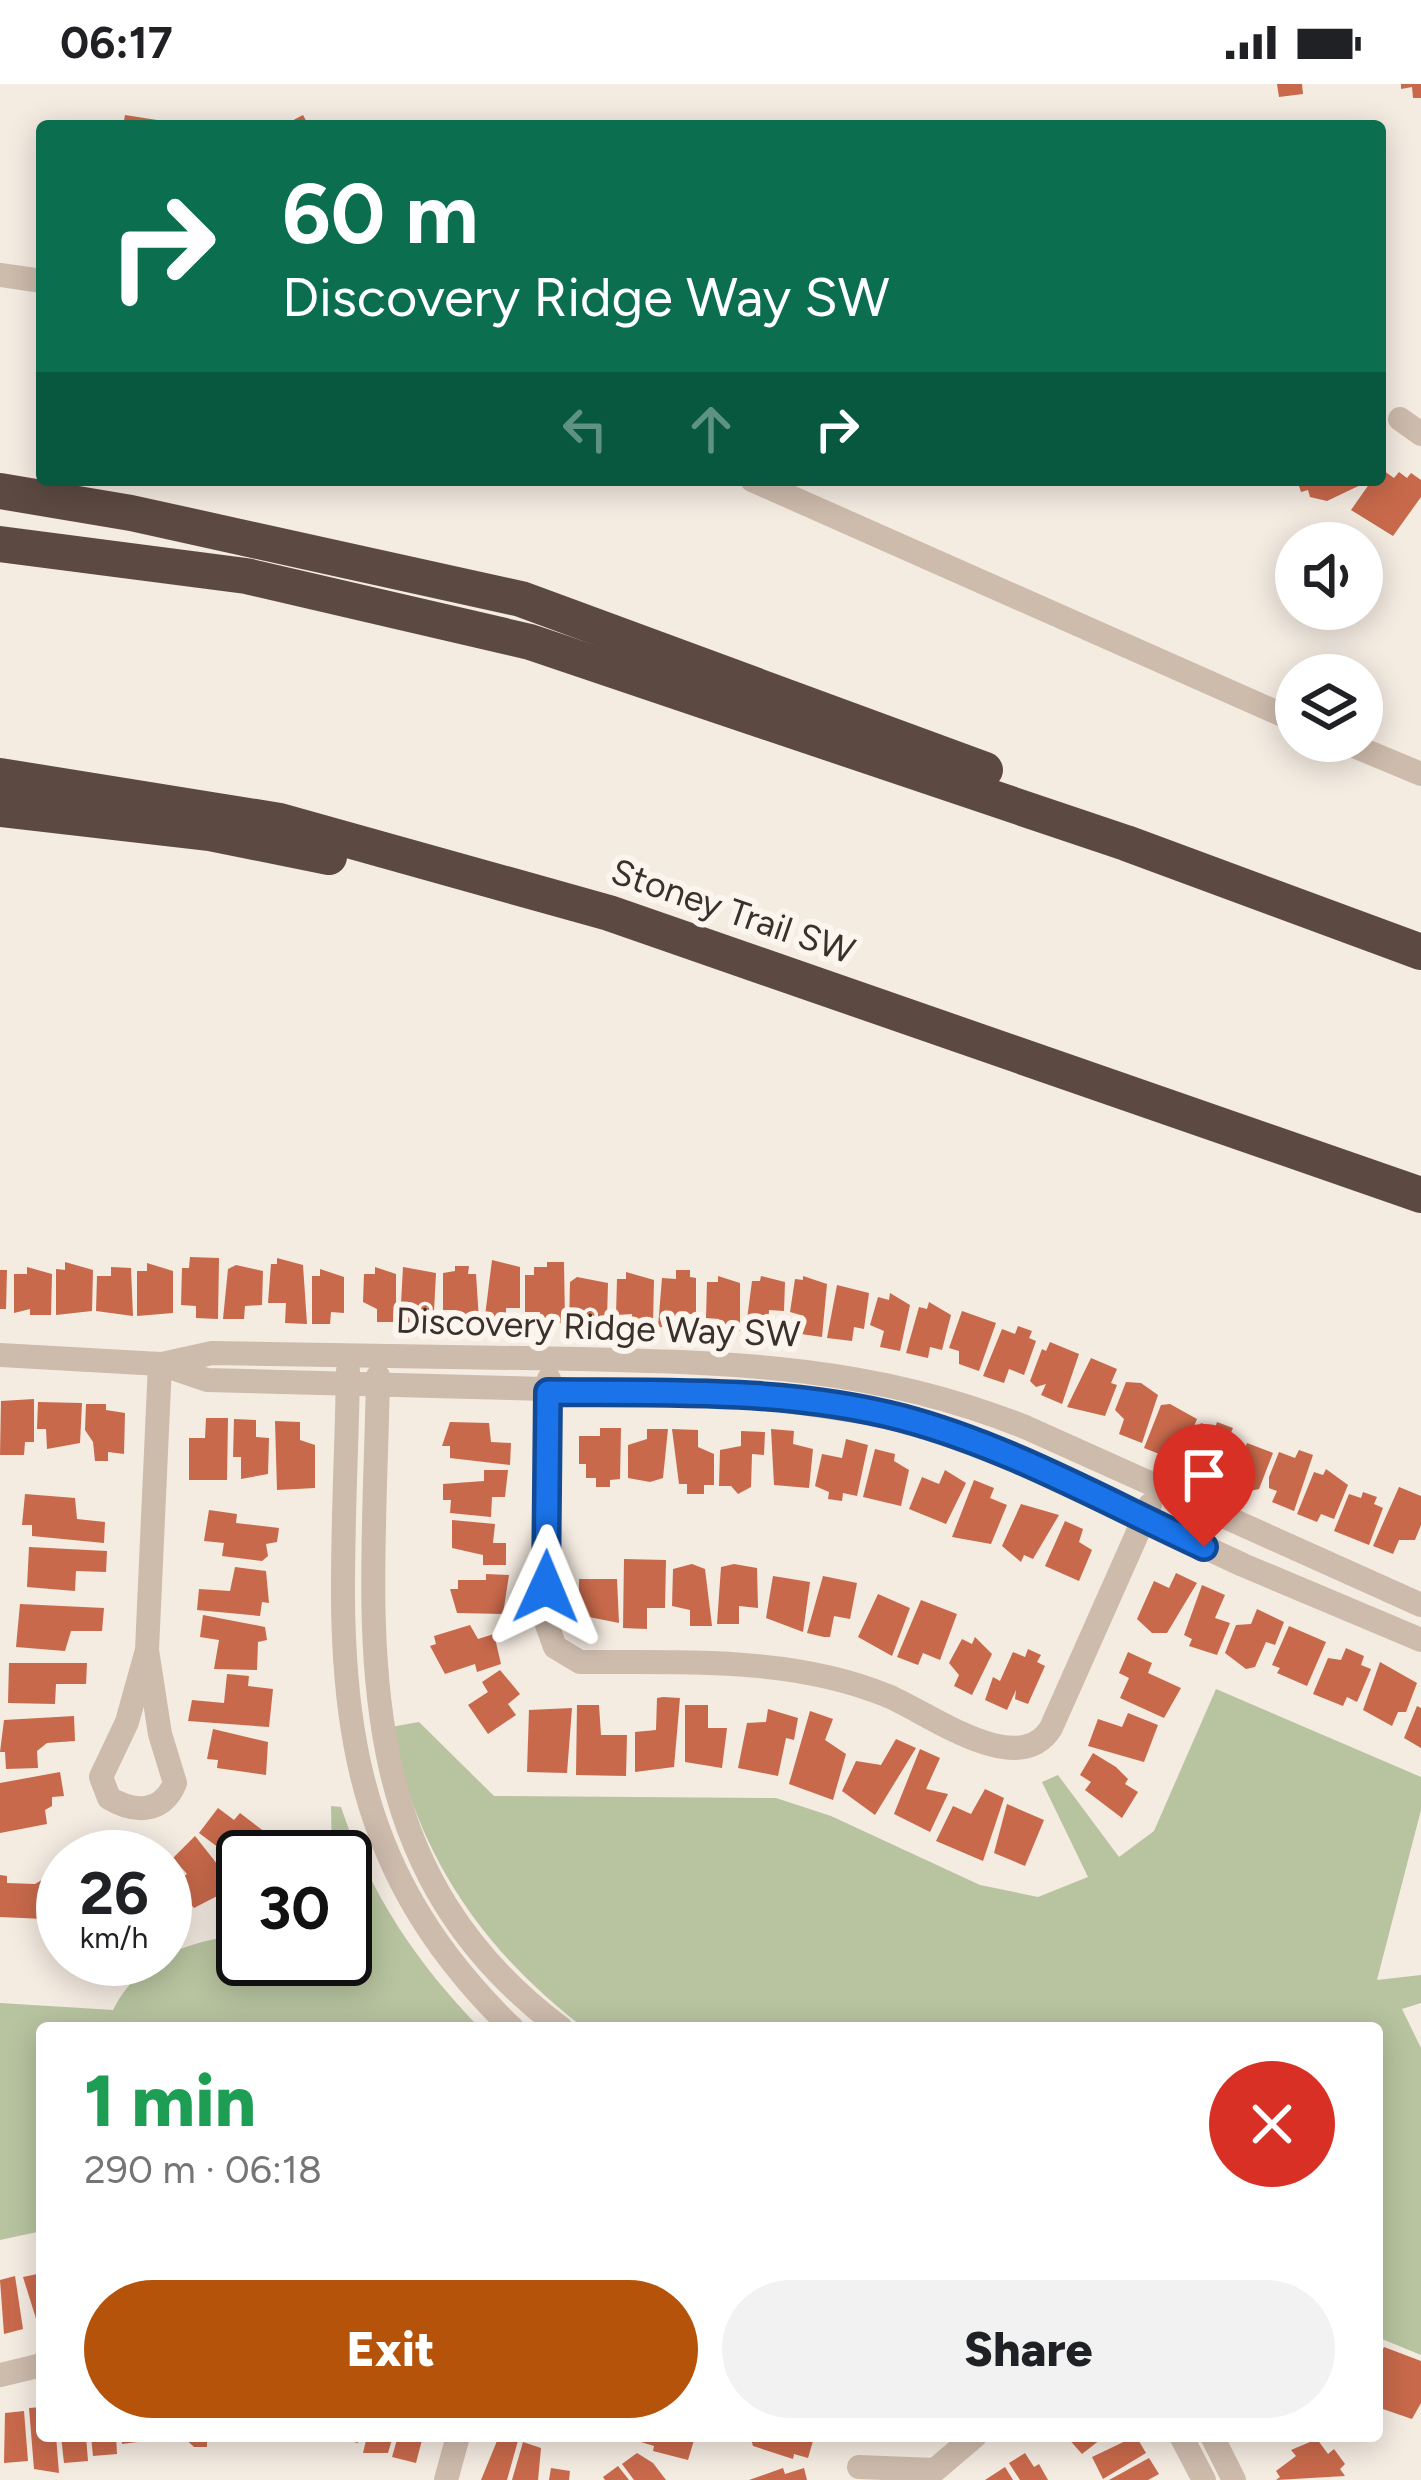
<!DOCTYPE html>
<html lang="en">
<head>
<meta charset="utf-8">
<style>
  :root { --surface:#fff; --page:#f2f2f2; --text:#202124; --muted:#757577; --accent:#b45309 }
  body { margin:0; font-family:Figtree,sans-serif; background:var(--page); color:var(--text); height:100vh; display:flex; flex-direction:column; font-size:45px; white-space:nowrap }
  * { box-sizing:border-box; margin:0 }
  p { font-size:39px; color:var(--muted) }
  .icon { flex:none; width:66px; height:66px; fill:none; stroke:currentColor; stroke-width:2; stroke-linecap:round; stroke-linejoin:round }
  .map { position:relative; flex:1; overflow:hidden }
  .drawer { position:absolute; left:36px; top:1938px; width:1347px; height:420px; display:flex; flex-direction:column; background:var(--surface); border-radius:12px; box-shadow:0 6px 30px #0003 }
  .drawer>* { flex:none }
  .guide { position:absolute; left:36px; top:36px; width:1350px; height:366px; border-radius:12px; box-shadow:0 6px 30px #0003; background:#0b6e4f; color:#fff; overflow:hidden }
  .fabs { position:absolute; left:1275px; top:438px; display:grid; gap:24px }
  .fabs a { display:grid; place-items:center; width:108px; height:108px; border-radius:50%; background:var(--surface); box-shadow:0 6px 30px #0003; font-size:60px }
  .speed { position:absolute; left:36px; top:1746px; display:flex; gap:24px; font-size:60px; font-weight:700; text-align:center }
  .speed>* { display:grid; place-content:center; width:156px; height:156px; border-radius:50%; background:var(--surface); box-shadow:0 6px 30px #0003; line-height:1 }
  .speed small { font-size:30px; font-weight:400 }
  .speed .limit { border:6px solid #111; border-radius:18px; background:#fff; color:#111 }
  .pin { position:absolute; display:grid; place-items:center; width:102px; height:102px; color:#fff; margin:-123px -51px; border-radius:50% 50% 50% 0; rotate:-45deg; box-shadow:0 0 12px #0007 }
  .pin .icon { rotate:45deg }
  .me { position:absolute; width:132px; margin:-66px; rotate:1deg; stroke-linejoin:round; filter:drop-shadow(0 0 9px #0008) }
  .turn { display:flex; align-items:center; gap:42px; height:252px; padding:0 48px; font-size:54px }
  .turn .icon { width:156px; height:156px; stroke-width:2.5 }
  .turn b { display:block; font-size:84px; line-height:102px }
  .lanes { display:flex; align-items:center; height:114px; padding:0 48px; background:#0003; justify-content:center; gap:60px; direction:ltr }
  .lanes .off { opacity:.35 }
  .round { display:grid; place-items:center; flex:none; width:126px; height:126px; border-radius:63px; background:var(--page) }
  .head { display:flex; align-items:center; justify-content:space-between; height:204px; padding:0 48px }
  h1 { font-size:72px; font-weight:800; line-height:90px; color:#1e9e55 }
  .button { display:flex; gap:24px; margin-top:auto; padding:24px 48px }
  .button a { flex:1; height:138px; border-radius:72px; background:var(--accent); color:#fff; font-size:48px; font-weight:800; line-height:138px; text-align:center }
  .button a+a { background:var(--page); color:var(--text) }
  .status { display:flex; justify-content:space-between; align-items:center; height:84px; padding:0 60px; background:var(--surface); direction:ltr }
  .status svg { height:33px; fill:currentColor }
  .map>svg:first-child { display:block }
  .green { fill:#b8c4a0 }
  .building { fill:#c8694b }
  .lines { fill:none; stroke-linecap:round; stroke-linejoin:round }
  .minor { stroke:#cdbbac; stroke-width:24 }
  .motorway { stroke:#5c4a42; stroke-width:36 }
  .route-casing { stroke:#114b97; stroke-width:30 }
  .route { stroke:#1a73e8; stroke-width:21 }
  .labels { text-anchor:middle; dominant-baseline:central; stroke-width:12; stroke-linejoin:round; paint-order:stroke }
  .street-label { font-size:36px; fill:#3b302b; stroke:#fbf5ee }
</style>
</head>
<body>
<div class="status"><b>06:17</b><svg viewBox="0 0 49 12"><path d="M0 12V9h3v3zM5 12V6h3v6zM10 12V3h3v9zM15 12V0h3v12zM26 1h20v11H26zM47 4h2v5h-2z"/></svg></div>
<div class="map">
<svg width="1421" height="2396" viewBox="0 0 1421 2396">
  <rect width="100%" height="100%" fill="#f4ebe1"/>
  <!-- green -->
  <g class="green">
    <path d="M1216,1605L1421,1693V1726L1377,1896L1421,1891V1919L1402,1925L1421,1964V2271L1377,2253V1944H584C481,1865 417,1770 391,1643L419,1638L494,1712L776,1714L831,1732L980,1801L1038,1813L1088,1793L1042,1698L1058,1691L1119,1773L1154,1747Z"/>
    <path d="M331,1722L341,1723C369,1808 417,1880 480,1944H42V2147L0,2156V1919L113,1926C141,1872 185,1859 243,1850V1875H345V1773H332Z"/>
  </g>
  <!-- building -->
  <g class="building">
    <path d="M1277,0H1302L1303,10L1279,13Z"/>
    <path d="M1401,0H1421V14H1413L1412,3L1401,5Z"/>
    <path d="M125,31L157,36L156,42H123Z"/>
    <path d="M303,31L309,42H282Z"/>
    <path d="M1380,384L1394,394L1399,388L1407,394L1411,389L1421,396V413L1393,452L1351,426L1372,396H1380Z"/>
    <path d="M1297,396H1368L1369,397L1327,417L1310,413L1308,406L1301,408Z"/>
    <path d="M190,1173L219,1174L218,1235L196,1234V1222L181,1221L182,1184H189Z"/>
    <path d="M277,1174L303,1181L307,1240L285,1239L286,1219H268L271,1180H277Z"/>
    <path d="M492,1176L520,1183V1224H506V1240H484Z"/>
    <path d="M65,1178L93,1186L92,1227L56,1231V1185L65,1186Z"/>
    <path d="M547,1178H564L565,1239H540V1228H525V1191H534V1183H547Z"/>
    <path d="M147,1179L173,1187V1229L137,1232V1187H147Z"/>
    <path d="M236,1181L263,1187L262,1221L245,1222L244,1235H223L228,1185Z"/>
    <path d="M455,1182H469L468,1190H476L479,1236L456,1237V1226H443V1189L455,1187Z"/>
    <path d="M27,1183L52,1190L51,1231H30V1225L14,1229V1190H27Z"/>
    <path d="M111,1183L131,1184L133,1232L96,1227L97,1192H111Z"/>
    <path d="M375,1183L396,1190V1238H377V1225L363,1218L364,1190H375Z"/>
    <path d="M403,1183L436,1189L434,1227H426L425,1239L400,1238Z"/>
    <path d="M320,1185L344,1193V1229L331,1228L330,1240H312V1192H320Z"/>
    <path d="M0,1186H7L6,1225H0Z"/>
    <path d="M676,1186H690V1193L696,1194V1230H680V1244L658,1243L662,1194L676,1195Z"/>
    <path d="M626,1188L654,1196L653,1241H632V1230L616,1231L617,1195H626Z"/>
    <path d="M718,1192L740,1199V1247L718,1246L719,1235L706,1234L707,1198H718Z"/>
    <path d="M761,1192L785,1198L784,1227L769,1226L768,1244L746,1243L752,1197H760Z"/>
    <path d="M803,1192L827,1200L822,1253L801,1250L804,1232L790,1228L795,1195L803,1196Z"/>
    <path d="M577,1193L608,1199L607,1234H592V1244L569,1243L570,1198Z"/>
    <path d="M837,1201L869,1209L864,1245L854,1243L852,1257L827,1254Z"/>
    <path d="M890,1209L910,1221L900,1267L880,1263L884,1247L870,1241L878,1213L889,1216Z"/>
    <path d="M929,1218L951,1231L942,1266L930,1263L928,1274L906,1269L919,1223L927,1225Z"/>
    <path d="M962,1227L996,1239L979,1287L959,1280V1267L949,1264Z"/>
    <path d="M1018,1242L1032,1247L1029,1254L1036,1257L1024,1291L1009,1285L1004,1299L983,1292L1002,1245L1015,1250Z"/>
    <path d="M1050,1258L1079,1270L1062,1320L1041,1311L1046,1300L1036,1303L1030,1297L1042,1265L1046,1267Z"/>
    <path d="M1091,1274L1117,1285L1111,1299L1117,1301L1105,1332L1067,1323Z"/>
    <path d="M1126,1298L1141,1299L1158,1311L1142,1359L1119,1350L1124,1335L1115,1326Z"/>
    <path d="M34,1315V1358H25L24,1371H0L1,1317Z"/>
    <path d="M38,1318L82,1319L80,1359L47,1365L46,1345H37Z"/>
    <path d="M86,1320H106V1326L125,1329L124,1370L108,1368V1377H95L93,1358L85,1346Z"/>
    <path d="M1170,1320L1197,1335L1183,1369L1170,1363L1167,1373L1144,1364L1161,1321Z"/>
    <path d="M206,1334H228L227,1396H189V1354H205Z"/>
    <path d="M234,1335L256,1336V1353L269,1354L268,1390L241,1395V1373H233Z"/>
    <path d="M275,1337L300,1338V1356L315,1361V1404L277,1406Z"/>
    <path d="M450,1338L489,1339L491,1358L511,1359L510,1381L450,1374V1362H442Z"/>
    <path d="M1217,1338L1233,1344L1230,1351L1236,1354L1222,1390L1186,1376L1201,1339L1215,1344Z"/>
    <path d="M600,1344H621L620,1395L610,1396V1403H596V1394H586V1380H579V1352H600Z"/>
    <path d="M647,1345H668L663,1394L650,1398L628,1394V1361L647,1355Z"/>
    <path d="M672,1345L698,1346V1363L714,1370V1401H704V1410H687V1400H679Z"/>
    <path d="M771,1345L794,1347L793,1360L813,1365L809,1404L774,1401Z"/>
    <path d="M741,1347L765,1348L764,1371L752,1370L751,1403L738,1410L731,1402H719L720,1366L741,1362Z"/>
    <path d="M846,1355L868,1361L857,1412L843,1409L842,1417L828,1415L829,1408L815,1402L822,1370L842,1374Z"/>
    <path d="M1247,1359L1273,1369L1259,1405L1250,1407L1225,1392L1238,1361L1245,1364Z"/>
    <path d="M875,1365L895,1370L894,1377L909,1386L901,1422L863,1413Z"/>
    <path d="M1299,1366L1313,1371L1294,1427L1272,1418L1277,1407L1269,1404V1393L1279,1368L1295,1374Z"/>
    <path d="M1326,1385L1348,1401L1334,1435L1321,1430L1317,1438L1297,1430L1314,1388L1323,1391Z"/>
    <path d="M484,1386H508L505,1413H492L491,1433L450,1429L451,1416H443V1400L484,1397Z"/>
    <path d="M945,1386L966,1399L946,1440L909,1425L922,1393L939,1400Z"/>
    <path d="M974,1396L994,1404L990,1414L1007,1421L991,1460L952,1453Z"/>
    <path d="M1399,1403L1421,1412V1441L1415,1456H1399L1393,1470L1373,1462Z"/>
    <path d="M1363,1408L1377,1413L1374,1420L1383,1424L1369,1461L1334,1447L1349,1410L1361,1414Z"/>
    <path d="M25,1410L75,1414L77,1435L105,1438L104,1459L32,1452V1441H22Z"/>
    <path d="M1021,1420L1059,1431L1033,1475L1024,1471L1021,1478L1002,1462Z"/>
    <path d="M209,1426L237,1430L236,1439L279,1444L277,1458L266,1460L268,1472L262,1477L222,1472L224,1459L204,1457Z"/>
    <path d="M452,1436L495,1440L493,1459H506V1481H483V1471L452,1464Z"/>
    <path d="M1065,1437L1083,1445L1079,1458L1092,1466L1079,1497L1045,1482Z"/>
    <path d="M29,1463L107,1467L106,1488L76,1487L75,1507L27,1503Z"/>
    <path d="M624,1475L666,1476L665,1524H647V1545L623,1544Z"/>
    <path d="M692,1480L705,1485L712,1542H690V1526L672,1522L673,1485Z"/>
    <path d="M734,1480L757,1484L758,1524L739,1522V1540H717L721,1483Z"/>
    <path d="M235,1483L266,1487L269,1519L262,1518L260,1532L197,1526L199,1505L230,1507Z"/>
    <path d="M1176,1489L1197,1499L1167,1549H1152L1137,1535L1154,1497L1169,1504Z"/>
    <path d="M486,1490L509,1491L503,1530L457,1529L450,1505H458V1496H486Z"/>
    <path d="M773,1492L810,1498L803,1548L766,1534Z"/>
    <path d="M823,1492L857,1499L850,1535L834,1532L830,1553H824L807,1549Z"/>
    <path d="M579,1495H617L619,1539L579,1531Z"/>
    <path d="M1202,1501L1225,1511L1215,1534L1230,1539L1217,1571L1189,1562L1192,1555L1184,1551Z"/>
    <path d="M878,1510L910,1524L892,1572L858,1553Z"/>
    <path d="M921,1516L957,1530L940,1576L923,1569L918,1581L897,1573Z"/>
    <path d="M20,1520L104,1524L102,1547H71L65,1567L16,1563Z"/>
    <path d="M1257,1525L1284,1538L1275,1561L1266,1558L1255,1583L1246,1585L1225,1569L1236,1541L1251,1540Z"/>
    <path d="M203,1531L265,1543L267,1556L258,1558L257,1586L214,1585L219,1556L200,1553Z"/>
    <path d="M470,1541L478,1555L494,1550L501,1580L477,1588L475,1580L445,1590L430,1562L436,1560L434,1552Z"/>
    <path d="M1289,1542L1326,1558L1307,1602L1277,1589L1280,1584L1272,1581Z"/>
    <path d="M975,1553L992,1570L972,1611L954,1602L959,1591L949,1579L962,1555L972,1560Z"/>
    <path d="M1346,1564L1364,1572L1361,1581L1371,1585L1357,1618L1347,1613L1343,1622L1313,1610L1328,1574L1341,1576Z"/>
    <path d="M1028,1565L1041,1571L1037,1578L1045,1582L1028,1620L1015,1615L1016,1606L1007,1626L985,1616L993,1593L1000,1597L1013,1568L1025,1573Z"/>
    <path d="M1128,1568L1152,1579L1148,1589L1181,1604L1164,1634L1120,1614L1129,1594L1119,1589Z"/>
    <path d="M1380,1578L1417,1599L1406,1628H1398L1392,1642L1363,1626Z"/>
    <path d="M9,1579H87L86,1600H56L55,1620L8,1619Z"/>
    <path d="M500,1586L520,1610L508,1620L516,1631L488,1650L468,1621L488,1608L482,1598Z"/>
    <path d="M227,1590L249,1592L248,1602L273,1605L269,1643L188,1637L192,1616L224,1619Z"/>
    <path d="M663,1613L680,1614L674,1683L635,1688V1648L656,1646L657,1614Z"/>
    <path d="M577,1621H599L601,1651H627L626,1692L576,1691Z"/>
    <path d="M685,1621H708V1644H727L722,1684L685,1678Z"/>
    <path d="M1417,1622L1421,1624V1664L1404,1654Z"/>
    <path d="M572,1624L567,1689L527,1688L529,1626Z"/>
    <path d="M768,1625L798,1634L794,1656L786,1654L778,1692L738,1684L747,1639L766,1638Z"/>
    <path d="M810,1627L833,1635L825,1656L846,1670L833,1716L789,1700Z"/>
    <path d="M1128,1629L1158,1641L1144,1678L1088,1662L1098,1635L1122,1643Z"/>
    <path d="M74,1632L75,1657L47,1659L37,1667L38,1684L6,1685L5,1668H0L4,1636Z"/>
    <path d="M213,1645L268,1658L266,1691L217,1684L218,1676L207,1675Z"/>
    <path d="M896,1655L916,1664L875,1731L842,1707L856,1677L881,1681Z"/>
    <path d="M920,1665L940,1674L926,1705L948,1710L930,1748L894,1730Z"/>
    <path d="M1093,1669L1116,1683L1128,1695L1125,1700L1138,1708L1122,1734L1085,1706L1091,1698L1080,1691Z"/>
    <path d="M60,1688L64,1712L52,1713V1722L45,1726L47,1740L0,1749V1699Z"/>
    <path d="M985,1705L1004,1714L983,1777L936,1757L953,1722L971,1730Z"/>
    <path d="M1007,1720L1044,1736L1025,1782L994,1769Z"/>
    <path d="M218,1724L234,1736L240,1729L278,1758L267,1773H243V1782L199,1749Z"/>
    <path d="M195,1752L229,1795L218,1804L223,1809L194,1824L174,1800L187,1790L173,1774Z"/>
    <path d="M114,1763L135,1767L134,1773H111Z"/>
    <path d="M55,1788L63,1803V1825L44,1835L0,1833V1791L7,1792V1799L35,1800Z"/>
    <path d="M42,2189V2240L38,2241L23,2193Z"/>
    <path d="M15,2192L23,2245L4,2250L0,2196Z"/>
    <path d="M1384,2263L1421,2277V2319L1412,2335L1377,2323V2277Z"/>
    <path d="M42,2323V2352H56L59,2389L34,2385L29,2324Z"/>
    <path d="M24,2327L28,2377L4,2379L5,2329Z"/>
    <path d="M61,2352H86L88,2377L64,2379Z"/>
    <path d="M91,2352H116L117,2370L93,2372Z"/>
    <path d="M121,2352H146V2357L122,2360Z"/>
    <path d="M182,2352H207V2363H194Z"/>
    <path d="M327,2352H359L358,2359Z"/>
    <path d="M367,2352H393L388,2369H363Z"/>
    <path d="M398,2352H423L416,2379L392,2373Z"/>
    <path d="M499,2352L519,2353L507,2396H481Z"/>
    <path d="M642,2352H692L695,2353L688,2376L653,2367L654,2362L641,2358Z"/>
    <path d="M750,2352H798L813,2357L808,2374L794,2370L793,2375L753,2362Z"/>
    <path d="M1066,2352H1105L1082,2370Z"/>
    <path d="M1136,2352L1146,2369L1103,2395L1092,2373Z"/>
    <path d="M1317,2355L1328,2370L1334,2365L1345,2380L1340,2385L1345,2392L1276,2396L1280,2393L1276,2387L1296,2372L1291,2366Z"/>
    <path d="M523,2358L541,2364L538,2396H512Z"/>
    <path d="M637,2369L653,2379L666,2396H634L622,2380Z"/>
    <path d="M1025,2369L1034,2383L1039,2380L1048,2396H1020L1009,2379Z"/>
    <path d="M1149,2374L1159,2390L1148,2396H1109Z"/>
    <path d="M618,2382L629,2396H605L603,2393Z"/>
    <path d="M1005,2383L1013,2396H985Z"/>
    <path d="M551,2384L570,2387L569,2396H549Z"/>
    <path d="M783,2384L785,2390L804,2384L807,2396H749Z"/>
  </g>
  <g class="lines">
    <!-- minor -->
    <g class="minor">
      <path d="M0,191L42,197"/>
      <path d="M1400,335L1421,350"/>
      <path d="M752,396L1296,637"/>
      <path d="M1342,657L1421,690"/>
      <path d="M0,1271L160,1280L207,1296L739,1310L902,1334L1013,1374L1243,1481L1421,1556"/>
      <path d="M162,1280L212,1269C333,1272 455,1273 577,1275C738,1279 873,1282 1025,1343L1421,1521"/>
      <path d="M348,1287C344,1546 307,1746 512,1944"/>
      <path d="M378,1292C374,1539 336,1776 561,1944"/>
      <path d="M549,1295L545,1535L555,1563L580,1578C683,1579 791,1572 888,1612C929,1629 1018,1697 1051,1644L1150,1421"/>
      <path d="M147,1566L160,1650L175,1699C162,1730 134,1729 109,1714L101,1693L127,1638L147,1566L160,1280"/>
      <path d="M0,2291L42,2281"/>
      <path d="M1181,2352L1204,2396"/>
      <path d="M1212,2352L1234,2396"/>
      <path d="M859,2383L935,2386L975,2352"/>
      <path d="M446,2396L458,2352"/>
    </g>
    <!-- motorway -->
    <g class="motorway">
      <path d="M0,407L131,429L521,515L985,686"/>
      <path d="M0,460L246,492L530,558L1126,759L1421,868"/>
      <path d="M0,692L280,737L609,829L1421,1111"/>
      <path d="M0,725L210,749L329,773"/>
    </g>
  </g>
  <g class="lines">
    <defs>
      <path id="route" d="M546,1503L548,1308C666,1309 787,1304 902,1334C1008,1362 1106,1418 1204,1463"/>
    </defs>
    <!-- route casing -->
    <use href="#route" class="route-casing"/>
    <!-- route -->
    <use href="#route" class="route"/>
  </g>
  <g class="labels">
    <!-- street labels -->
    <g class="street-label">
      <text transform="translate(733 827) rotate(19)">Stoney Trail SW</text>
      <text transform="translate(598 1243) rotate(2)">Discovery Ridge Way SW</text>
    </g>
  </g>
</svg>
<div class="fabs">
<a><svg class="icon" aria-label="sound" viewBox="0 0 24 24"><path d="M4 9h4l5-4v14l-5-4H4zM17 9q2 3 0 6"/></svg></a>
<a><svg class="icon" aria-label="layers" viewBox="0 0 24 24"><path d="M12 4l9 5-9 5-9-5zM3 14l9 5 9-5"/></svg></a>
</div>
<div class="speed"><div>26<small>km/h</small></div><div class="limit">30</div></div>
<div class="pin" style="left:1204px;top:1463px;background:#d93025"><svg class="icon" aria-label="arrive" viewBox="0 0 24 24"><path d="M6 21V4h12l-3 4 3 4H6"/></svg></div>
<svg class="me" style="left:546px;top:1503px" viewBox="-20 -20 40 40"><path d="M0-17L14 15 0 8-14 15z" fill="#1a73e8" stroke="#fff" stroke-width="4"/></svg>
<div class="guide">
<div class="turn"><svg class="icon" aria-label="right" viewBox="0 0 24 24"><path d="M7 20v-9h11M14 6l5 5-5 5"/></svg><div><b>60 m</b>Discovery Ridge Way SW</div></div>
<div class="lanes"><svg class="icon off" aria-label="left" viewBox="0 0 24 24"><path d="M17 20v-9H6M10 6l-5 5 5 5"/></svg><svg class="icon off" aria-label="ahead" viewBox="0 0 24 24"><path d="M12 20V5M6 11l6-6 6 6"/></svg><svg class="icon" aria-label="right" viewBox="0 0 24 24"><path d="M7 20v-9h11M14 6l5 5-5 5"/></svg></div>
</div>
<section class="drawer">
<div class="head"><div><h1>1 min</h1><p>290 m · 06:18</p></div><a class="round" style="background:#d93025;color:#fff"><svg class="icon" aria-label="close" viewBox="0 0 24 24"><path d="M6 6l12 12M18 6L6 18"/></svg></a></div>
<div class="button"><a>Exit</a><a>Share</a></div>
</section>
</div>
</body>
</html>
